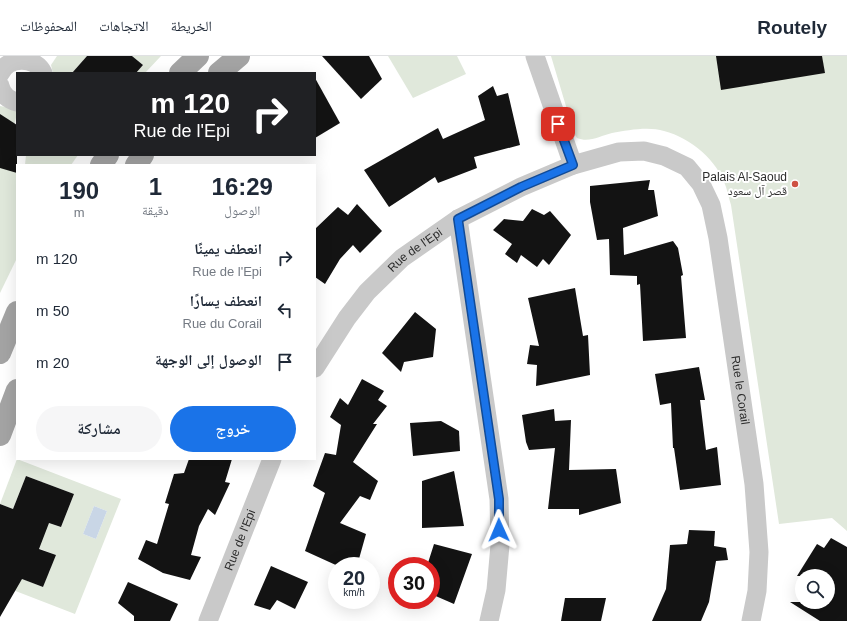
<!DOCTYPE html>
<html lang="ar">
<head>
<meta charset="utf-8">
<style>
  :root { --surface:#fff; --page:#f6f6f7; --text:#1f2937; --muted:#747a83; --line:#e0e1e3; --accent:#1a73e8 }
  body { margin:0; font-family:Helvetica,"Noto Naskh Arabic",sans-serif; background:var(--page); color:var(--text); direction:rtl; height:100vh; display:flex; flex-direction:column; font-size:15px; white-space:nowrap }
  * { box-sizing:border-box; margin:0 }
  p { font-size:13px; color:var(--muted) }
  .icon { flex:none; width:22px; height:22px; fill:none; stroke:currentColor; stroke-width:2; stroke-linecap:round; stroke-linejoin:round }
  .map { position:relative; flex:1; overflow:hidden; direction:ltr }
  .panel { position:absolute; left:16px; top:108px; width:300px; height:296px; display:flex; flex-direction:column; background:var(--surface); border-radius:0px; box-shadow:0 4px 16px #0002; direction:rtl }
  .panel>* { flex:none }
  .banner { position:absolute; left:16px; top:16px; width:300px; height:84px; border-radius:0px; box-shadow:0 4px 16px #0002; direction:rtl; background:#202124; color:#fff; overflow:hidden }
  .fabs { position:absolute; left:795px; top:513px; display:grid; gap:8px }
  .fabs a { display:grid; place-items:center; width:40px; height:40px; border-radius:50%; background:var(--surface); box-shadow:0 4px 16px #0002; font-size:20px }
  .speed { position:absolute; left:328px; top:501px; display:flex; gap:8px; font-size:20px; font-weight:700; text-align:center }
  .speed>* { display:grid; place-content:center; width:52px; height:52px; border-radius:50%; background:var(--surface); box-shadow:0 4px 16px #0002; line-height:1 }
  .speed small { font-size:10px; font-weight:400 }
  .speed .limit { border:6px solid #d22; background:#fff; color:#111 }
  .pin { position:absolute; display:grid; place-items:center; width:34px; height:34px; color:#fff; margin:-17px; border-radius:8px; box-shadow:0 2px 6px #0006 }
  .me { position:absolute; width:44px; margin:-22px; rotate:359deg; stroke-linejoin:round; filter:drop-shadow(0 0 3px #0008) }
  .turn { display:flex; align-items:center; gap:14px; height:84px; padding:0 20px; font-size:18px }
  .turn .icon { width:52px; height:52px; stroke-width:2.5 }
  .turn b { display:block; font-size:28px; line-height:34px }
  .eta { display:flex; justify-content:space-evenly; align-items:center; height:68px; text-align:center }
  .eta b { font-size:24px; font-weight:600; line-height:28px }
  .action { display:flex; gap:8px; margin-top:auto; padding:8px 20px }
  .action a { flex:1; height:46px; border-radius:24px; background:var(--accent); color:#fff; font-size:16px; font-weight:600; line-height:46px; text-align:center }
  .action a+a { background:var(--page); color:var(--text) }
  ul { padding:0; list-style:none }
  li { display:flex; align-items:center; gap:12px; height:52px; padding:0 20px }
  li div { flex:1 }
  li b { display:block; font-size:15px }
  li em { font-style:normal }
  header { display:flex; align-items:center; gap:24px; box-sizing:border-box; height:56px; padding:0 20px; background:var(--surface); border-bottom:1px solid var(--line) }
  header strong { font-size:19px }
  nav { display:flex; gap:22px; margin-inline-start:auto; font-size:14px }
  .map>svg:first-child { display:block }
  .green { fill:#e0e8db; fill-rule:evenodd }
  .water { fill:#c9d6e6 }
  .building { fill:#131313 }
  .lines { fill:none; stroke-linecap:round; stroke-linejoin:round }
  .minor { stroke:#c9c9c9; stroke-width:19 }
  .major { stroke:#a4a4a4; stroke-width:22 }
  .route-casing { stroke:#114b97; stroke-width:10 }
  .route { stroke:#1a73e8; stroke-width:7 }
  .poi-dot { fill:#ce5143; stroke:#fff; stroke-width:1.5 }
  .labels { text-anchor:middle; dominant-baseline:central; stroke-width:4; stroke-linejoin:round; paint-order:stroke }
  .poi-label { font-size:12px; fill:#2c2c2c; stroke:#fff; text-anchor:end }
  .street-label { font-size:12px; fill:#2c2c2c; stroke:#fff }
</style>
</head>
<body>
<header>
<strong>Routely</strong>
<nav><a>الخريطة</a><a>الاتجاهات</a><a>المحفوظات</a></nav>
</header>
<div class="map">
<svg width="847" height="565" viewBox="0 0 847 565">
  <rect width="100%" height="100%" fill="#fff"/>
  <!-- green -->
  <g class="green">
    <path d="M57,0H87L72,17H53L51,9Z"/>
    <path d="M132,0H161L145,17H136L143,9Z"/>
    <path d="M388,0H457L466,18L413,42Z"/>
    <path d="M551,0H847V475L832,462L779,468L731,149C729,143 728,137 726,131C717,104 691,82 664,75C649,70 628,74 612,77C600,80 589,87 577,82L574,77Z"/>
    <path d="M0,50L17,53C17,61 14,68 13,76L0,58Z"/>
    <path d="M26,99H78L71,109H25Z"/>
    <path d="M0,102L17,117V202L0,237Z"/>
    <path d="M17,403L121,443L75,558L0,529V514L43,531L46,523L43,521L46,516L49,517L51,511L50,505L53,506L56,499L7,480L49,467L61,471L74,438L26,420L13,453L0,448ZM94,450L107,455L96,483L83,478Z"/>
  </g>
  <!-- water -->
  <path class="water" d="M94,450L107,455L96,483L83,478Z"/>
  <!-- building -->
  <g class="building">
    <path d="M87,0H132L143,9L136,17H72Z"/>
    <path d="M322,0H369L382,23L361,43Z"/>
    <path d="M716,0H822L825,17L721,34Z"/>
    <path d="M315,22L340,67L315,82Z"/>
    <path d="M493,30L497,40L508,37L520,89L474,101L477,112L438,127L435,121L389,151L364,114L438,72L443,83L485,64L478,40Z"/>
    <path d="M0,58L17,69V117L0,112Z"/>
    <path d="M650,124L648,134H654L658,160L623,172L624,199L673,185L678,192L683,219L681,220L686,282L643,285L640,228L637,229V220L610,219L609,183L597,184L590,146V130Z"/>
    <path d="M357,148L382,175L360,197L353,189L340,203L325,228L315,221V173L338,151L348,159Z"/>
    <path d="M532,153L544,159L550,155L571,179L549,209L543,203L537,211L521,199L517,207L505,198L512,188L493,174L504,163L523,165Z"/>
    <path d="M575,232L583,280L588,279L590,319L536,330L537,309L527,308L530,289L539,290L528,242Z"/>
    <path d="M415,256L436,273L433,301L404,306L401,316L382,297Z"/>
    <path d="M699,311L705,344H700L706,394L717,391L721,429L680,434L674,392H673L671,347L660,349L655,318Z"/>
    <path d="M362,323L384,335L378,344L387,350L373,368H377L353,406L378,425L370,444L360,440L340,467L366,478L357,510H338L305,495L325,437L313,430L325,397L336,399L341,369L330,361L340,342L348,349Z"/>
    <path d="M554,353L555,365L571,364L569,414L616,413L621,447L579,459V453H548L555,392L529,394L526,386L522,359Z"/>
    <path d="M441,365L459,375L460,395L413,400L410,367Z"/>
    <path d="M189,403H232L225,426L230,427L215,459L208,453L199,470L191,499L201,501L190,524L163,517L138,503L146,484L157,488L169,448L165,447L174,418L184,417Z"/>
    <path d="M454,415L464,470L422,472V425Z"/>
    <path d="M26,420L74,438L61,471L49,467L39,493L56,499L43,531L22,523L0,561V448L13,453Z"/>
    <path d="M689,474L715,475L714,490L726,492L728,504L716,505L709,546L701,565H652L666,533L670,489L687,488Z"/>
    <path d="M831,482L847,491V565H820L790,546H828V520H797L817,488L824,492Z"/>
    <path d="M434,488L472,498L454,548L431,538V510H427Z"/>
    <path d="M271,510L308,526L295,553L277,544L270,554L254,549Z"/>
    <path d="M128,526L178,548L170,565H134V560L118,547Z"/>
    <path d="M565,542H606L601,565H561Z"/>
  </g>
  <g class="lines">
    <!-- minor -->
    <g class="minor">
      <path d="M535,0L573,109"/>
      <path d="M0,18C8,0 35,0 43,17"/>
      <path d="M0,30C2,39 9,44 17,46"/>
      <path d="M458,163L499,443L500,489L496,534L489,565"/>
      <path id="s1" d="M315,312L347,262L367,236L402,202L458,163L521,131L573,109L619,96L644,95L664,100L687,111L701,128L711,149L718,182L754,428L759,496L757,535L751,565"/>
      <path id="s2" d="M208,565L272,403"/>
    </g>
    <!-- major -->
    <g class="major">
      <path d="M180,17L198,0"/>
      <path d="M219,17L239,0"/>
      <path d="M101,109L108,99"/>
      <path d="M136,109L143,99"/>
      <path d="M0,297L17,256"/>
      <path d="M0,379L17,334"/>
    </g>
  </g>
  <g class="lines">
    <defs>
      <path id="route" d="M499,474V443L458,163L521,131L573,109L558,68"/>
    </defs>
    <!-- route casing -->
    <use href="#route" class="route-casing"/>
    <!-- route -->
    <use href="#route" class="route"/>
  </g>
  <!-- markers -->
  <circle class="poi-dot" cx="795" cy="128" r="4"/>
  <g class="labels">
    <!-- poi labels -->
    <g class="poi-label">
      <text x="787" y="121">Palais Al-Saoud<tspan x="787" dy="14">قصر آل سعود</tspan></text>
    </g>
    <!-- street labels -->
    <g class="street-label">
      <text stroke="none"><textPath href="#s1" startOffset="156">Rue de l'Epi</textPath></text>
      <text stroke="none"><textPath href="#s1" startOffset="688">Rue le Corail</textPath></text>
      <text stroke="none"><textPath href="#s2" startOffset="87">Rue de l'Epi</textPath></text>
    </g>
  </g>
</svg>
<div class="fabs">
<a><svg class="icon" aria-label="search" viewBox="0 0 24 24"><circle cx="10" cy="10" r="6"/><path d="M15 15l6 6"/></svg></a>
</div>
<div class="speed"><div>20<small>km/h</small></div><div class="limit">30</div></div>
<div class="pin" style="left:558px;top:68px;background:#d93025"><svg class="icon" aria-label="arrive" viewBox="0 0 24 24"><path d="M6 21V4h12l-3 4 3 4H6"/></svg></div>
<svg class="me" style="left:499px;top:474px" viewBox="-20 -20 40 40"><path d="M0-17L14 15 0 8-14 15z" fill="#1a73e8" stroke="#fff" stroke-width="4"/></svg>
<div class="banner">
<div class="turn"><svg class="icon" aria-label="right" viewBox="0 0 24 24"><path d="M7 20v-9h11M14 6l5 5-5 5"/></svg><div><b>120 m</b>Rue de l'Epi</div></div>
</div>
<section class="panel">
<div class="eta">
<div><b>16:29</b><p>الوصول</p></div>
<div><b>1</b><p>دقيقة</p></div>
<div><b>190</b><p>m</p></div>
</div>
<ul>
<li><svg class="icon" aria-label="right" viewBox="0 0 24 24"><path d="M7 20v-9h11M14 6l5 5-5 5"/></svg><div><b>انعطف يمينًا</b><p>Rue de l'Epi</p></div><em>120 m</em></li>
<li><svg class="icon" aria-label="left" viewBox="0 0 24 24"><path d="M17 20v-9H6M10 6l-5 5 5 5"/></svg><div><b>انعطف يسارًا</b><p>Rue du Corail</p></div><em>50 m</em></li>
<li><svg class="icon" aria-label="arrive" viewBox="0 0 24 24"><path d="M6 21V4h12l-3 4 3 4H6"/></svg><div><b>الوصول إلى الوجهة</b></div><em>20 m</em></li>
</ul>
<div class="action"><a>خروج</a><a>مشاركة</a></div>
</section>
</div>
</body>
</html>
